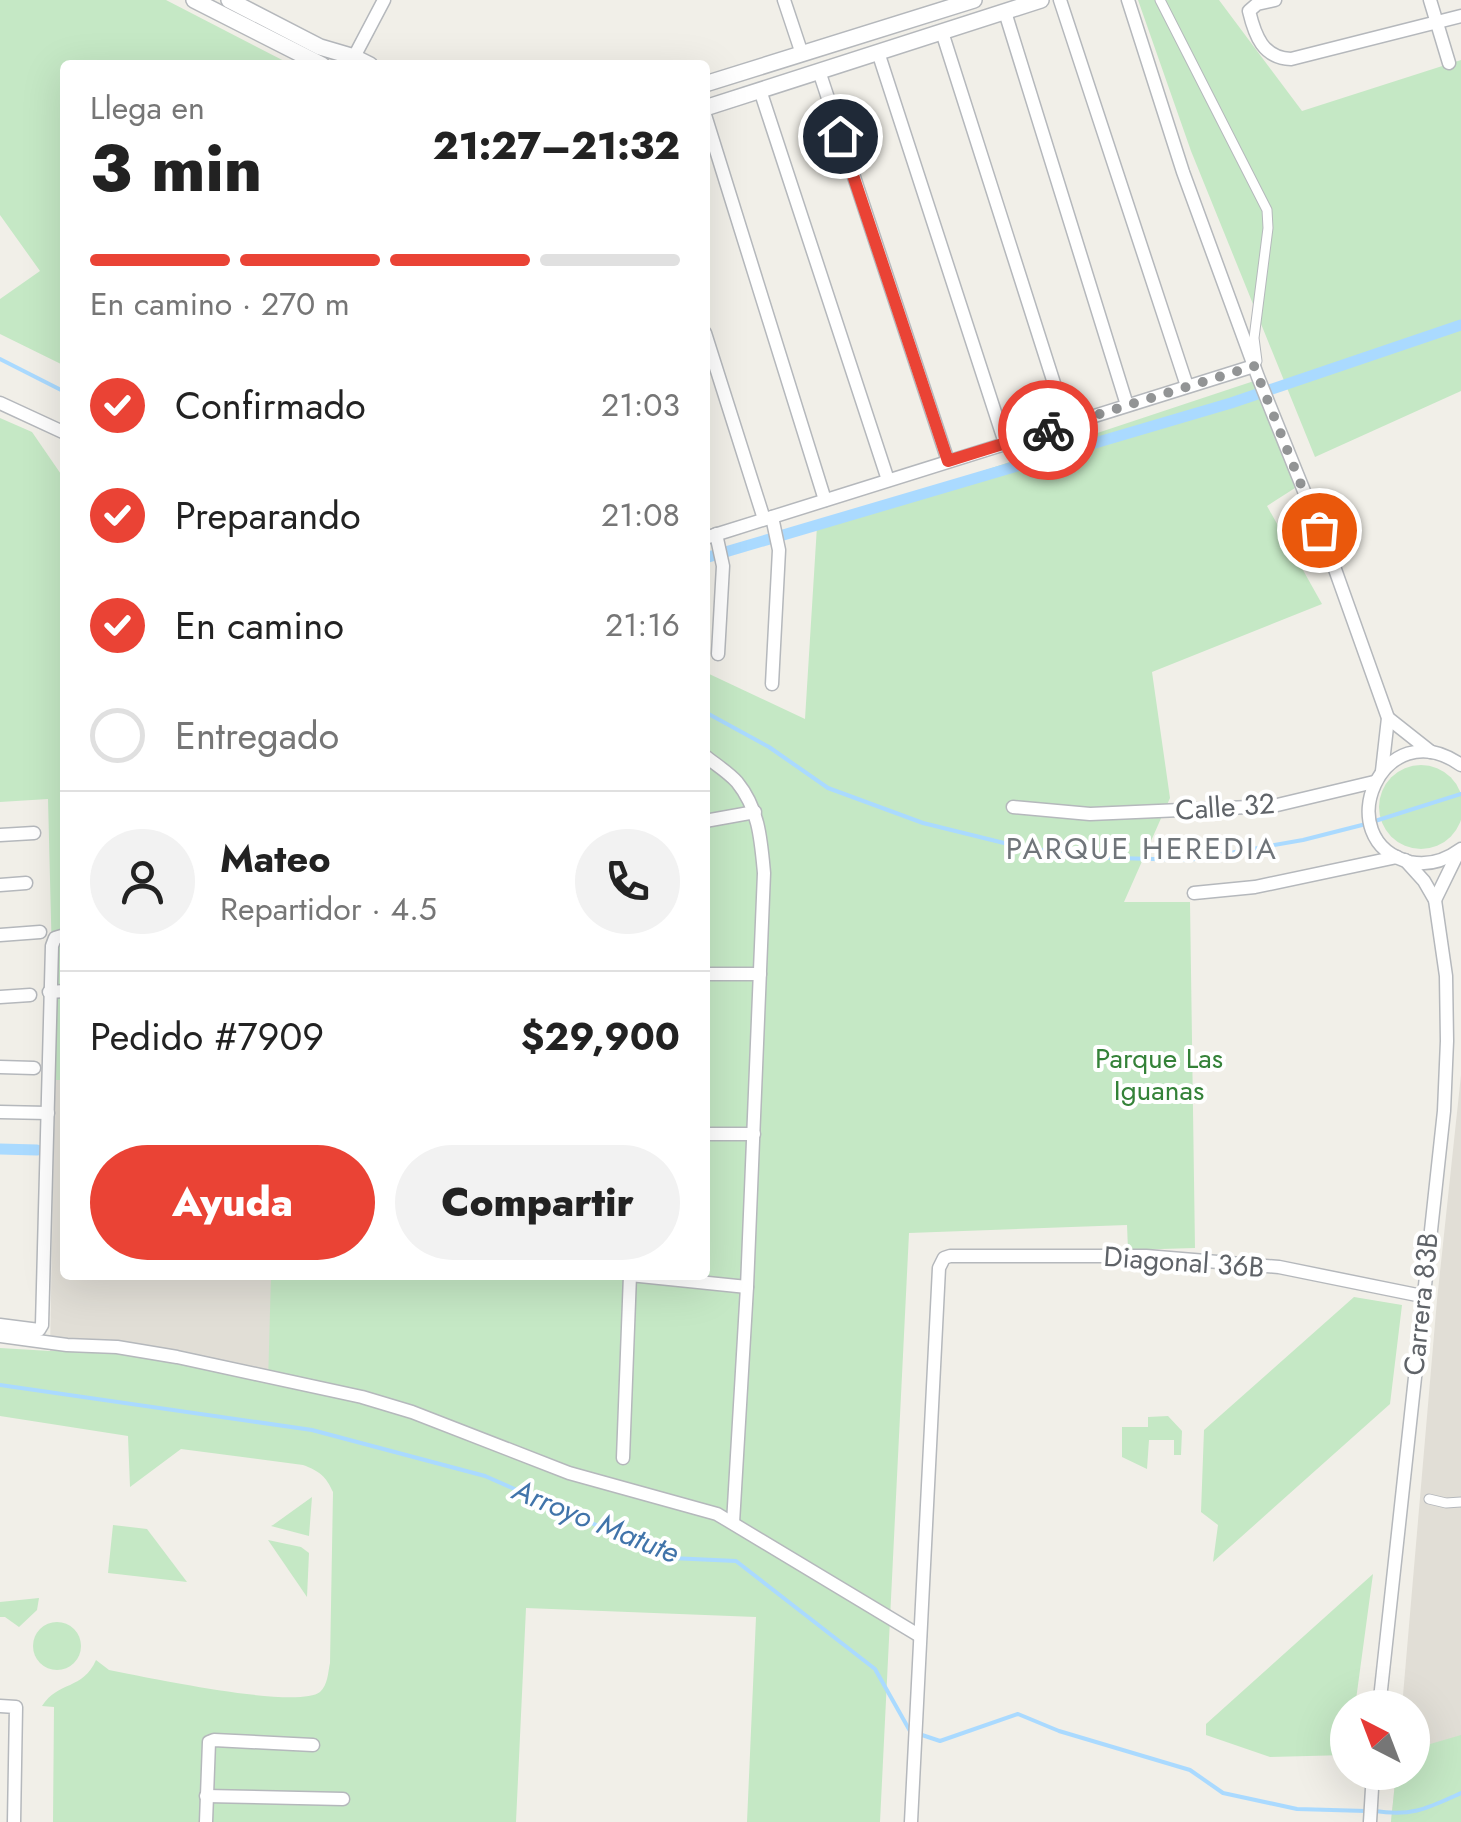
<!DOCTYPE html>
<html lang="es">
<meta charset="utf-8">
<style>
:root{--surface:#fff;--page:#f2f2f2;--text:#222;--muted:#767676;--line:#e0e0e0;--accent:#ea4335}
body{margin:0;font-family:Jost,sans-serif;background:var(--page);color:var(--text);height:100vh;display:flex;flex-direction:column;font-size:38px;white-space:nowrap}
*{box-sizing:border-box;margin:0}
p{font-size:32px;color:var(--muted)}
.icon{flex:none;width:55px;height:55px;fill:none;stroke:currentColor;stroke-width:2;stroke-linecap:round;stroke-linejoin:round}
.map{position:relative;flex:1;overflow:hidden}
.panel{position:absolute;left:60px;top:60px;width:650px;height:1220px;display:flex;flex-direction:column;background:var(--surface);border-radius:10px;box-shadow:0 10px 40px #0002}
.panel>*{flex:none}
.needle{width:65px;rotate:318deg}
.buttons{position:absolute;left:1330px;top:1690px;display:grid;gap:20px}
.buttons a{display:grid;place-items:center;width:100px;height:100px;border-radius:50%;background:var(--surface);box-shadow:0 10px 40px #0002;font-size:50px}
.pin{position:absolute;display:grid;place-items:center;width:85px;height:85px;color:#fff;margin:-42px;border:5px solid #fff;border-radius:50%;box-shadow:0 2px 10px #0007}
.courier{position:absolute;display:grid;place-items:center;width:100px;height:100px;margin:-50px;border:8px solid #ea4335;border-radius:50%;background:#fff;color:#222;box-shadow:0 2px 12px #0007}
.head em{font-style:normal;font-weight:800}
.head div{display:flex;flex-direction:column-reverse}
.head{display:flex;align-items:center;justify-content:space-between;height:170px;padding:0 30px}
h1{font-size:65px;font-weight:800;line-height:75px}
.bar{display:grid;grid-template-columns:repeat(4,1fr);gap:15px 10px;align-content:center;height:120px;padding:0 30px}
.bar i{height:12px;border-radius:8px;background:var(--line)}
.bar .active{background:var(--accent)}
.bar p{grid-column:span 4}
.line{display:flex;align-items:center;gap:25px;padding:0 30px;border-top:2px solid var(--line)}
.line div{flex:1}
.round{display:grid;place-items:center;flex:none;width:105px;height:105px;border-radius:52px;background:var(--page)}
ol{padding:0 30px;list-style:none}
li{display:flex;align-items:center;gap:30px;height:110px}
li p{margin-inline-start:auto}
li .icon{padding:10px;border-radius:50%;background:var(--accent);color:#fff;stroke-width:4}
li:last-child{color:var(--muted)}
li i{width:55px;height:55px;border:5px solid var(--line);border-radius:50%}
.action{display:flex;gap:20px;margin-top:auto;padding:20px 30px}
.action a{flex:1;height:115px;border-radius:60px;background:var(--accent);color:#fff;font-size:40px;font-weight:800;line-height:115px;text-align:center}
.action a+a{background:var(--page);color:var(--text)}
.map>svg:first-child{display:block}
.education{fill:#e1ded6}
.green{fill:#c5e8c5}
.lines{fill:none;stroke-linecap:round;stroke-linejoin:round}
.stream{stroke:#aadaff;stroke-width:4}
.canal{stroke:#aadaff;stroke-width:11}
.pedestrian-casing{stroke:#b5b8bc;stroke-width:11}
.minor-casing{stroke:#b5b8bc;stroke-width:15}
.tertiary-casing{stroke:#b5b8bc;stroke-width:18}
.pedestrian{stroke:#fff;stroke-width:9}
.minor{stroke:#fff;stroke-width:12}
.tertiary{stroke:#fff;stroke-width:15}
.done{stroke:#929495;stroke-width:10;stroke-dasharray:0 18}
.route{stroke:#ea4335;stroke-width:12}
.labels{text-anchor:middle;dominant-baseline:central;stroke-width:8;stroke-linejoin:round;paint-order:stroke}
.street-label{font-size:28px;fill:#5f6368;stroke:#fff}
.park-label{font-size:28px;fill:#348238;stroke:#fff}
.neighbourhood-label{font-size:30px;letter-spacing:2.5px;fill:#70757a;stroke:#fff}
.water-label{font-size:30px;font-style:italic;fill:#4174aa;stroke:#fff}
</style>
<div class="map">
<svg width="1461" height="1822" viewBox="0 0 1461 1822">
<rect width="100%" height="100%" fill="#f1efe8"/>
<g class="education">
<polygon points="1461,1075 1461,1822 1391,1822 1396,1773 1412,1772 1412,1708 1402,1707 1437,1300"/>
<polygon points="55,1080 65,1080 65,1275 272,1275 269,1385 145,1351 50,1351"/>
</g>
<g class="green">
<polygon points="0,0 166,0 292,65 65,65 65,366 0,334 0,299 40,271 0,215"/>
<polygon points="1138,0 1219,0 1302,111 1461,60 1461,391 1315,457 1191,151"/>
<path d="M 1254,381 L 1295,488 L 1267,506 L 1322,604 L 1152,672 L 1170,798 L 1124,902 L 1190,902 L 1195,1248 L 1128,1250 L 1127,1225 L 909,1233 L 880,1822 L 747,1822 L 756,1617 L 526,1608 L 516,1822 L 53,1822 L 54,1707 L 42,1706 C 58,1681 83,1690 96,1660 L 109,1670 L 129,1674 C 161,1680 298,1709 320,1692 C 328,1685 328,1672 330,1663 L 333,1492 C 326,1476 319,1471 303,1465 L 181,1449 L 130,1487 L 128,1436 L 0,1416 L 0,1348 L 50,1351 L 145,1351 L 268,1384 L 271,1275 L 705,1275 L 705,672 L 805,719 L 817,526 Z"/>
<polygon points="0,418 32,432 65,480 65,1080 55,1080 48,799 0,802"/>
<circle cx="1421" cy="807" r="42"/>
<polygon points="1354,1297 1402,1305 1390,1404 1213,1562 1218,1525 1201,1512 1204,1430"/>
<polygon points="1168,1416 1182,1431 1181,1455 1174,1455 1174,1440 1149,1440 1147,1469 1122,1457 1122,1427 1148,1427 1148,1417"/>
<polygon points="312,1497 309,1536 271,1526 273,1525"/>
<polygon points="113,1525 147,1529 187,1582 108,1573"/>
<polygon points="268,1540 301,1547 309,1553 307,1597"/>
<polygon points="1373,1574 1355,1707 1348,1708 1347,1755 1270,1757 1206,1735 1206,1724"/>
<polygon points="39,1598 37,1610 19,1627 5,1617 0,1617 0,1602"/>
<circle cx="57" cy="1646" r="24"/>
<polygon points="1461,1735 1461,1822 1391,1822 1396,1773 1412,1772 1413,1749"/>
</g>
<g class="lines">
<g class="stream">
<polyline points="0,359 65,392"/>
<polyline points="705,712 769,747 828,788 923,823 1004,843 1081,857 1189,860 1303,840 1366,824"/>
<polyline points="1375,821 1461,794"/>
<polyline points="0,1385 312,1430 485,1476 671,1558 736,1561 875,1669 910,1731"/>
<polyline points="919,1734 940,1741 1018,1714 1059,1731 1190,1770 1223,1793 1297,1809 1366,1811"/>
<path d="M 1375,1811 C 1412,1817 1428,1808 1461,1793"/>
</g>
<g class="canal">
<polyline points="705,558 1231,403 1461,325"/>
<polyline points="0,1149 37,1150"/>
</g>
<defs>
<g id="pedestrian">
<polyline points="1160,0 1267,210 1268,228 1254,338 1257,361 1255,364"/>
<polyline points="1429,1499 1446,1503 1461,1502"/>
</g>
<g id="minor">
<polyline points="784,0 802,54"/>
<polyline points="1060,0 1187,386"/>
<polyline points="1128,0 1183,172 1258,377 1331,558 1388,718 1382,771"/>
<path d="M 1275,0 L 1257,4 L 1249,11 C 1255,36 1263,58 1291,59 L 1461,16"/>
<polyline points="1430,0 1449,63"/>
<polyline points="1005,12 1127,405"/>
<polyline points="942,32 1067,424"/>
<polyline points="878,52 1005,443"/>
<polyline points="353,65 354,57 384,0"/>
<polyline points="819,71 948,461"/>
<polyline points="760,90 888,480"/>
<polyline points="705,115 825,500"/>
<polyline points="705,333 764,519"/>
<polyline points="0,403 65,433"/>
<polyline points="716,534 723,566 718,654"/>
<polyline points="705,538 1254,366"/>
<polyline points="772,684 779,550 772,517"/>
<polyline points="1388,718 1431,752"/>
<path d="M 705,756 C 715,764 728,772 737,782 C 759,809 761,840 764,873 L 747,1287 L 733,1523"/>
<path d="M 1461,765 C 1382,709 1327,841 1410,862 C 1429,866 1446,860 1461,849"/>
<polyline points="1013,807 1090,814 1273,806 1374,782"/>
<polyline points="705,821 755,812"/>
<polyline points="0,835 34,833"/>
<polyline points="0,885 26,883"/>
<polyline points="1194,893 1255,887 1397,857"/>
<polyline points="1435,900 1458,853"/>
<polyline points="0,935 40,932"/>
<polyline points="705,974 760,974"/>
<polyline points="49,992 65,991"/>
<polyline points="0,997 30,995"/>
<polyline points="0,1067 34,1068"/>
<polyline points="0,1112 48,1113"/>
<polyline points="705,1134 754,1134"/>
<polyline points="630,1275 747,1287"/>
<polyline points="0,1325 39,1330 42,1325 52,946 55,938 65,935"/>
<polyline points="0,1336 67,1345 117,1347 177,1357 362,1397 412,1412 569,1473 717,1514 920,1636"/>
<polyline points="623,1458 630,1275"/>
<polyline points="0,1706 16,1707 14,1822"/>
<polyline points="1379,1708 1444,1111 1447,1041 1446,976 1435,900 1424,881 1405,860"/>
<polyline points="206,1796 343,1799"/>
<polyline points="206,1822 209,1742 214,1740 313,1745"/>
<polyline points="911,1822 939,1268 944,1258 950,1256 1146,1256 1279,1267 1422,1296"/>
<polyline points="1370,1822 1373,1772"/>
</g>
<g id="tertiary">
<polyline points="194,0 322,65"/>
<polyline points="229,0 320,47 354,57 370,65"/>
<polyline points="705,84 974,0"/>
<polyline points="705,108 1041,0"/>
</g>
</defs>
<use href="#pedestrian" class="pedestrian-casing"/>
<use href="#minor" class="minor-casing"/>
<use href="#tertiary" class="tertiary-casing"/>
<use href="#pedestrian" class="pedestrian"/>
<use href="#minor" class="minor"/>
<use href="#tertiary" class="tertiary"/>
</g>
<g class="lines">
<polyline class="done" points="1048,430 1254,366 1319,530"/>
<polyline class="route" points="840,136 948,461 1048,430"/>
</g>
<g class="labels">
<g class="street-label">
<text transform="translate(1225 807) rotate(-4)">Calle 32</text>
<text transform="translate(1184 1262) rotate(4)">Diagonal 36B</text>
<text transform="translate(1421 1304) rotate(-84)">Carrera 83B</text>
</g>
<g class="park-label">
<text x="1159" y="1058">Parque Las<tspan x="1159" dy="32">Iguanas</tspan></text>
</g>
<g class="neighbourhood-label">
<text x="1142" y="848">PARQUE HEREDIA</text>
</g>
<g class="water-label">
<text transform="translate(596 1521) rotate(22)">Arroyo Matute</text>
</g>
</g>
</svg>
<div class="buttons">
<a><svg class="needle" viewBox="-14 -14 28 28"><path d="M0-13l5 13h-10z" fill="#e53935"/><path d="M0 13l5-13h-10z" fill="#767676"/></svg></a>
</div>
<div class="pin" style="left:1319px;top:530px;background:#ea580c"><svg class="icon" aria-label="bag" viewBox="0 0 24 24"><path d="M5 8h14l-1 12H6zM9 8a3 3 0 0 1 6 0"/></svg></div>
<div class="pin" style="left:840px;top:136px;background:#1f2937"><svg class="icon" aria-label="home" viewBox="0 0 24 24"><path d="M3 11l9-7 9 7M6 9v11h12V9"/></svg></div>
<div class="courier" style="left:1048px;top:430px"><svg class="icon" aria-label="bike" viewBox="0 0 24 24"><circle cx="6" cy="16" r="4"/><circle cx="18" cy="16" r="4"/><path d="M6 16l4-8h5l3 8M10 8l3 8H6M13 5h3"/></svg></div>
<section class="panel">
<div class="head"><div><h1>3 min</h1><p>Llega en</p></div><em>21:27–21:32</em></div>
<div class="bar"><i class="active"></i><i class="active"></i><i class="active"></i><i></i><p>En camino · 270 m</p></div>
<ol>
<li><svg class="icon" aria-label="check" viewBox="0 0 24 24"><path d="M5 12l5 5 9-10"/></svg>Confirmado<p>21:03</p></li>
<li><svg class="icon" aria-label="check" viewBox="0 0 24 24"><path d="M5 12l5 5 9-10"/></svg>Preparando<p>21:08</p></li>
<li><svg class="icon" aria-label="check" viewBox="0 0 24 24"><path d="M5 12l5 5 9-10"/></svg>En camino<p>21:16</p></li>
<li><i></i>Entregado</li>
</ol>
<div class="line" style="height:180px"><a class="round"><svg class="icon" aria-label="person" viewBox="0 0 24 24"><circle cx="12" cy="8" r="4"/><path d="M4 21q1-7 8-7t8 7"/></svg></a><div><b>Mateo</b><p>Repartidor · 4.5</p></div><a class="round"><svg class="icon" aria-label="phone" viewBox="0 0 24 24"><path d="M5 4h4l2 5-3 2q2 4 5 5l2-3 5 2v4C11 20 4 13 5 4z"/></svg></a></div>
<div class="line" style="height:130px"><div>Pedido #7909</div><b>$29,900</b></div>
<div class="action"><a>Ayuda</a><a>Compartir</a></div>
</section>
</div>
